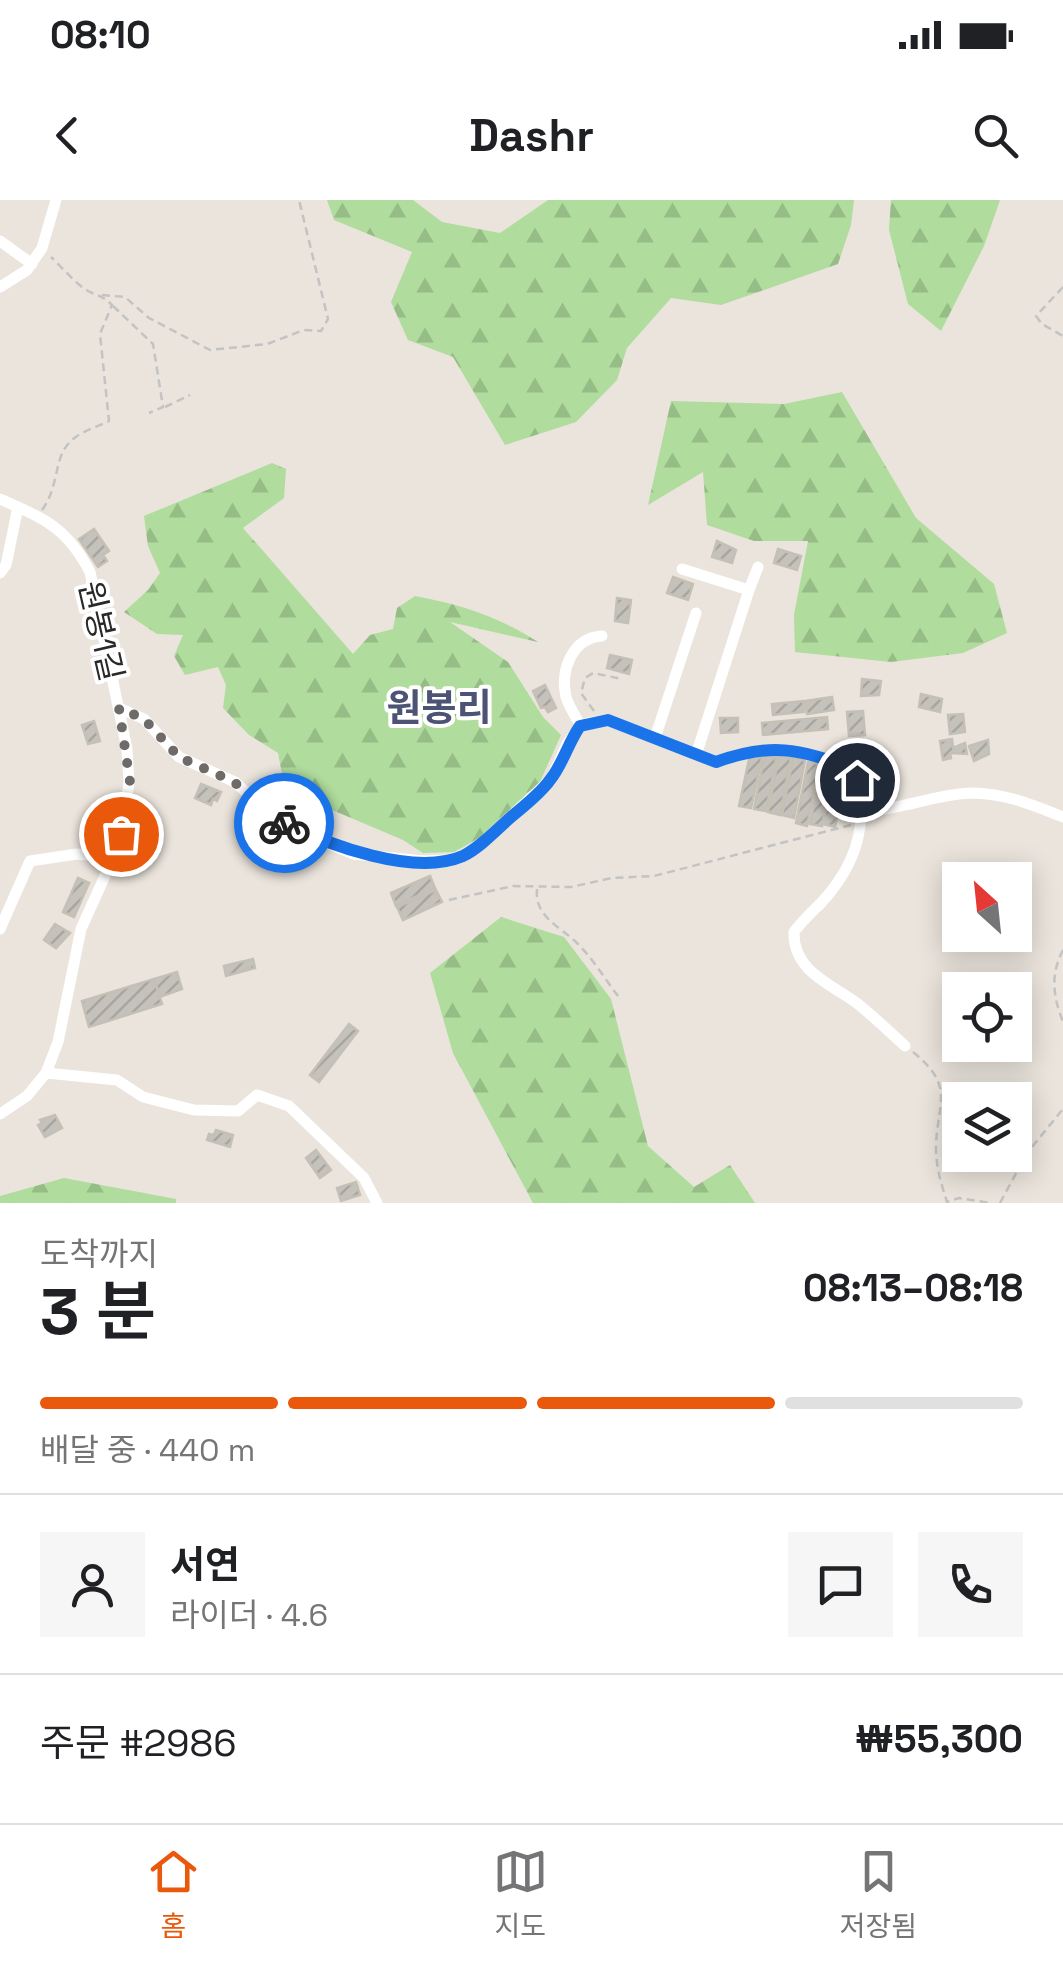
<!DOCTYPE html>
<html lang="ko">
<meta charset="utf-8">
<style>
:root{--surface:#fff;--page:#f6f6f6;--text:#202124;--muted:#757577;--line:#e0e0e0;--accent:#ea580c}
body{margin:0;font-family:"Space Grotesk","Noto Sans KR",sans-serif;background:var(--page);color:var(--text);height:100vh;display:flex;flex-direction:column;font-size:38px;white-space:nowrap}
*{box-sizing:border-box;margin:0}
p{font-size:32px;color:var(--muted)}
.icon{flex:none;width:55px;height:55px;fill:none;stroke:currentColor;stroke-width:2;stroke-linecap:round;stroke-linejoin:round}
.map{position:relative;height:1003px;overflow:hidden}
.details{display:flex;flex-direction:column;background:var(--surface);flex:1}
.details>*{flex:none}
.needle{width:65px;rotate:333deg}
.tools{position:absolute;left:942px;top:662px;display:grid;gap:20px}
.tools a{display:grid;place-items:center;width:90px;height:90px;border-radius:0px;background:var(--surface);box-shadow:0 5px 25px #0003;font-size:50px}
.pin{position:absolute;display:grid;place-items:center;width:85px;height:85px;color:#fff;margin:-42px;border:5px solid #fff;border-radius:50%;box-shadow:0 2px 10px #0007}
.courier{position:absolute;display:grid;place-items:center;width:100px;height:100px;margin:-50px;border:8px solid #1a73e8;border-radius:50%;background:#fff;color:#222;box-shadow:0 2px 12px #0007}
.overview em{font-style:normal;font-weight:600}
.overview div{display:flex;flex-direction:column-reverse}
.overview{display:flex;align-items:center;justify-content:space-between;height:170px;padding:0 40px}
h1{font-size:65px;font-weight:600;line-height:75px}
.bar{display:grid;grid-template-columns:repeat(4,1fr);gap:15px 10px;align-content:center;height:120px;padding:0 40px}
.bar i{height:12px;border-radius:8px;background:var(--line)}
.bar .on{background:var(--accent)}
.bar p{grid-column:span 4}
.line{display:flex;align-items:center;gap:25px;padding:0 40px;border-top:2px solid var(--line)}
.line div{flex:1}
.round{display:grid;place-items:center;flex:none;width:105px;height:105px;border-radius:0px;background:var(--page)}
.status{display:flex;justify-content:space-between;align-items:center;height:70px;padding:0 50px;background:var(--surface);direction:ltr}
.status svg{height:28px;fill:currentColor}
header{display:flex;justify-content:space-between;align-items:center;height:130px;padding:0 40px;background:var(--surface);font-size:45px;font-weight:600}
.tab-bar{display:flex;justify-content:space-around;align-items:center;height:140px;border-top:2px solid var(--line);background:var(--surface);font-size:28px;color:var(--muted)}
.tab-bar a{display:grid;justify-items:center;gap:5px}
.tab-bar .on{color:var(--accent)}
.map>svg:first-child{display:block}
.forest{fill:url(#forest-firs)}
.building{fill:url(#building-hatch);stroke:#c5c0b6;stroke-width:2.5}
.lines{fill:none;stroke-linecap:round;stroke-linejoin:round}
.path{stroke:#c3c3c3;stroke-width:2.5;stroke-dasharray:8 5;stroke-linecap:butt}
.minor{stroke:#fff;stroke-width:11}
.done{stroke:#6d6a68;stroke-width:10;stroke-dasharray:0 18}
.route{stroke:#1a73e8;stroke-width:12}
.labels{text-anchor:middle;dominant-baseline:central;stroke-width:8;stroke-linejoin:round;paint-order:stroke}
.street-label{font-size:32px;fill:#292929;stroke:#fff}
.quarter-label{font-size:38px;font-weight:bold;fill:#4d5375;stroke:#fff}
</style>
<div class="status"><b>08:10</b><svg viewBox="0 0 49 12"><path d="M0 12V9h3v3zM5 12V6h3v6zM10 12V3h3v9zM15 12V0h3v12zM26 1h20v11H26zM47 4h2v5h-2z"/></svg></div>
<header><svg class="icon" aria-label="back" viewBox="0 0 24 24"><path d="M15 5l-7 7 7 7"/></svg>Dashr<svg class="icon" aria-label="search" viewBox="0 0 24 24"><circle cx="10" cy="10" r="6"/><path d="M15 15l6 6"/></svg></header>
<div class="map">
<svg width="1063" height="1003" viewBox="0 0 1063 1003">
<defs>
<pattern id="forest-firs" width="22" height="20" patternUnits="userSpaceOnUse" patternTransform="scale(2.5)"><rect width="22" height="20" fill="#b0dc9d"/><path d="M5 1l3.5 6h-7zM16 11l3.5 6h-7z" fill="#97bd87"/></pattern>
<pattern id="building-hatch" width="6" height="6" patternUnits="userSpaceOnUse" patternTransform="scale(2.5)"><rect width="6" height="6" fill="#c5c1bb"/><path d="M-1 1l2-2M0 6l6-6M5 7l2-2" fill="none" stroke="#a9a6a1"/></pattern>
</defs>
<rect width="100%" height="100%" fill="#eae4dc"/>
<g class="forest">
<polygon points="327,0 413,0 442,22 500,33 548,0 854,0 851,25 838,64 721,105 671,98 627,148 617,180 576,222 505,245 453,157 408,140 391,102 412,52 334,20"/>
<polygon points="891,0 1000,0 984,46 941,131 908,104 889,30"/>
<polygon points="842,192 916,318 994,384 1007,433 963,453 891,462 795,452 794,415 808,341 754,341 707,325 703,272 648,305 671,201 784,204"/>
<path d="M 272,263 L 286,269 L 284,298 L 243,328 L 353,454 L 370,435 L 393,429 L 397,408 L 415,396 C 463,405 497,416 538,442 L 450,422 L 508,462 L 543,517 L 561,535 L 539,584 L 479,638 L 454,652 L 423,653 L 403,640 L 285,590 L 278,553 L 249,535 L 223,508 L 226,485 L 218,467 L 185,475 L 174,456 L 183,435 L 157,434 L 124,412 L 148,390 L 160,373 L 148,346 L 144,316 Z"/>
<polygon points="501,717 564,737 611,799 648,946 694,987 730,965 755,1003 533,1003 453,853 430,773"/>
<polygon points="64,978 176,999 176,1003 0,1003 0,996"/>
</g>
<g class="building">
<polygon points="94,329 109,351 103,355 107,361 98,367 79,339"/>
<polygon points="717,341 736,350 732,363 712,357"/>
<polygon points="778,349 801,356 797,370 774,363"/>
<polygon points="673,377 693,384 688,400 667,393"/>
<polygon points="617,398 631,400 628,423 615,421"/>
<polygon points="610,455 632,460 629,474 607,468"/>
<polygon points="862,479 881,481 879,495 861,496"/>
<polygon points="545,485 556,508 548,512 545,507 541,508 533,491"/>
<polygon points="921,494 942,499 940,512 919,507"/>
<polygon points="832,497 834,510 807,514 805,501"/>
<polygon points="803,501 804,512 773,515 772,504"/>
<polygon points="863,511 865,535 849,536 847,512"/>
<polygon points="963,514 965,532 950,534 948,515"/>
<polygon points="827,517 828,529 763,535 762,523"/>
<polygon points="720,518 738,518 738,532 721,533"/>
<polygon points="94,521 100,541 88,544 82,525"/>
<polygon points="952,539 953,548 965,543 967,554 950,553 951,558 943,560 940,541"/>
<polygon points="988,540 989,554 974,561 969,546"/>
<polygon points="765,552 777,554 766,611 754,609"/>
<polygon points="750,555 762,557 751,608 739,606"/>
<polygon points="779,555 791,557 780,615 768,612"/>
<polygon points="793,558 805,560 794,618 782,615"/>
<polygon points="808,562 820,564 807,626 796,623"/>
<polygon points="822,566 834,568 822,626 810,624"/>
<polygon points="835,571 846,573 835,627 823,624"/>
<polygon points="201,584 221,592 217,601 213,599 211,605 195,598"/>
<polygon points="285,639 316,644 315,653 283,649"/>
<polygon points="430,676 435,688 396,706 391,693"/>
<polygon points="78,678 89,683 74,717 63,712"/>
<polygon points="436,690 442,702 403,720 397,707"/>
<polygon points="55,724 70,733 56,748 44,740"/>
<polygon points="253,759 255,768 226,776 224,766"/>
<polygon points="177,772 182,789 160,797 154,779"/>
<polygon points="154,779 162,804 89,827 82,801"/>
<polygon points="349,824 358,831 319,882 310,875"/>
<polygon points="55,915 62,928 45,937 38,925 42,923 40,920"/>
<polygon points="216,930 233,935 230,947 207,940 209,934 214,935"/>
<polygon points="316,950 331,970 320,978 306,958"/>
<polygon points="356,982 360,995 341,1001 337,988"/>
</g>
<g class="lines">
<g class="path">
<polyline points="1063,87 1036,116 1042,124 1063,136"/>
<polyline points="102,95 125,97 149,118 210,150 267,144 304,130 321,131 328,119 299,0"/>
<polyline points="113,106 153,144 163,207 149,213"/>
<polyline points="165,207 190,195"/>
<path d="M 42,310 C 60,286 53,257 71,241 C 81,231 97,227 109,221 L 100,134 L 112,105 C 104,97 99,96 90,92 C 75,84 63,68 51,57"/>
<polyline points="594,511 581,493 585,478 593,473 622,479"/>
<path d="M 537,689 C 534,717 561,727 578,744 C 593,759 605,779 618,796"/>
<polyline points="449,700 513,686 571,687 612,678 654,676 851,625"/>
<path d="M 1063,750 C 1050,775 1053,796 1063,822"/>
<path d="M 913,852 C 956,887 937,902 936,947 C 936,967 941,983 947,1002 L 959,998 L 991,1003"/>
<polyline points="1000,1003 1027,953 1063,909"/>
</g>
<g class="minor">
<polyline points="0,41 32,64"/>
<polyline points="0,87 27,70 42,48 56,0"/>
<path d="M 0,299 C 44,319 66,326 90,372 L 127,549 L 129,582 L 126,607 L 113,658 L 81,729 L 58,842 L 46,873 L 27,896 L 0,914"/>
<polyline points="682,369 749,390 697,552"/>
<polyline points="0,373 6,365 18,307"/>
<polyline points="749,390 758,367"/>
<path d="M 119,508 L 144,519 L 179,557 L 235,582 L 264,609 L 308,635 L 353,654 L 424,661 L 447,660 L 465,655 L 484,641 L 551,579 L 567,544 L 581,526 L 588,523 L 608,520 L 717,562 C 768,542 800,549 852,568 C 872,618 857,664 821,703 C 811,713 802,721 794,732 C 793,772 832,784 858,804 C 874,817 889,831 905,846"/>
<path d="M 581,526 C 576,517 569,507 566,497 C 560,470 572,438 602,436"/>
<polyline points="655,538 696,413"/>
<path d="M 859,599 L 877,610 C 908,607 939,594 971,593 C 1005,593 1033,605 1063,617"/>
<polyline points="0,729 30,661 77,654 113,658"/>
<polyline points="46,873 117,880 143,897 194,910 238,911 257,895 289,906 364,978 377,1003"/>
</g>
</g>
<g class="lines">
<polyline class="done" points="121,634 130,582 119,508 144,519 179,557 234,582 284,623"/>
<path class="route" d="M 284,623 C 329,645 414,677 463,656 C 481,647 496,630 511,617 C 524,606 540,594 550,580 C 563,564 568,543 580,526 L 608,520 L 716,562 C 771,542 798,549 852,568 L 857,580"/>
</g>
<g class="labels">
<g class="street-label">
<text transform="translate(101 431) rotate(77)">원봉1길</text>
</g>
<g class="quarter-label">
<text x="439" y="508">원봉리</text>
</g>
</g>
</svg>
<div class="tools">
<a><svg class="needle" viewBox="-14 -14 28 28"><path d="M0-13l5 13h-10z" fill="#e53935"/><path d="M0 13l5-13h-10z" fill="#757577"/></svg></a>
<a><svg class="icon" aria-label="locate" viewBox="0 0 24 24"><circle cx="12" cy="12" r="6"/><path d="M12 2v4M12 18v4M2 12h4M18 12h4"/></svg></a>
<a><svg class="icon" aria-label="layers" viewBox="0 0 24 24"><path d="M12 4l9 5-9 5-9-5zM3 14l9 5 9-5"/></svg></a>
</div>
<div class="pin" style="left:121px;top:634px;background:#ea580c"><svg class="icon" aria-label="bag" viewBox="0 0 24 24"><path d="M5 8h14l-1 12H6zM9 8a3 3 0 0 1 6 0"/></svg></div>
<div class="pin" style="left:857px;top:580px;background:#1f2937"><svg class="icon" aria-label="home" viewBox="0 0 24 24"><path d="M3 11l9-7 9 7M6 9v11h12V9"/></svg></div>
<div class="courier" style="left:284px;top:623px"><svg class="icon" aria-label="bike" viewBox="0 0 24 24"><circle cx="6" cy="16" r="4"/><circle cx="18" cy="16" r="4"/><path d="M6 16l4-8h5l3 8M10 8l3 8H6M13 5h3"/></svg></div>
</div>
<section class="details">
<div class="overview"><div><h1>3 분</h1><p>도착까지</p></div><em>08:13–08:18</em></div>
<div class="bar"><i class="on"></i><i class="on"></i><i class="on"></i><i></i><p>배달 중 · 440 m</p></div>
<div class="line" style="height:180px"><a class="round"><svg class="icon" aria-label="person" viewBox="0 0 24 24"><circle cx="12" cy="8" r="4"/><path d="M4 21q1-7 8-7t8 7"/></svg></a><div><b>서연</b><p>라이더 · 4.6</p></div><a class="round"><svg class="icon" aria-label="chat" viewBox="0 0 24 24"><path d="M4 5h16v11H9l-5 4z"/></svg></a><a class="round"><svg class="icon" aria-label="phone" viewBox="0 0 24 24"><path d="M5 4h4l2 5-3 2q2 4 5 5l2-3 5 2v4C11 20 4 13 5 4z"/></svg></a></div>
<div class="line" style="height:130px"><div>주문 #2986</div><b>₩55,300</b></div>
</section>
<nav class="tab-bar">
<a class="on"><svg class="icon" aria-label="home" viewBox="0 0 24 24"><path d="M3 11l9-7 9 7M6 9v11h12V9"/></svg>홈</a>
<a><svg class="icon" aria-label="map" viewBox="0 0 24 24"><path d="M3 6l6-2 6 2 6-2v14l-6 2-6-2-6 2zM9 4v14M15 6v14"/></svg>지도</a>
<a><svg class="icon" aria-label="saved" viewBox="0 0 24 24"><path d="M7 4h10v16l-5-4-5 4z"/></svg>저장됨</a>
</nav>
